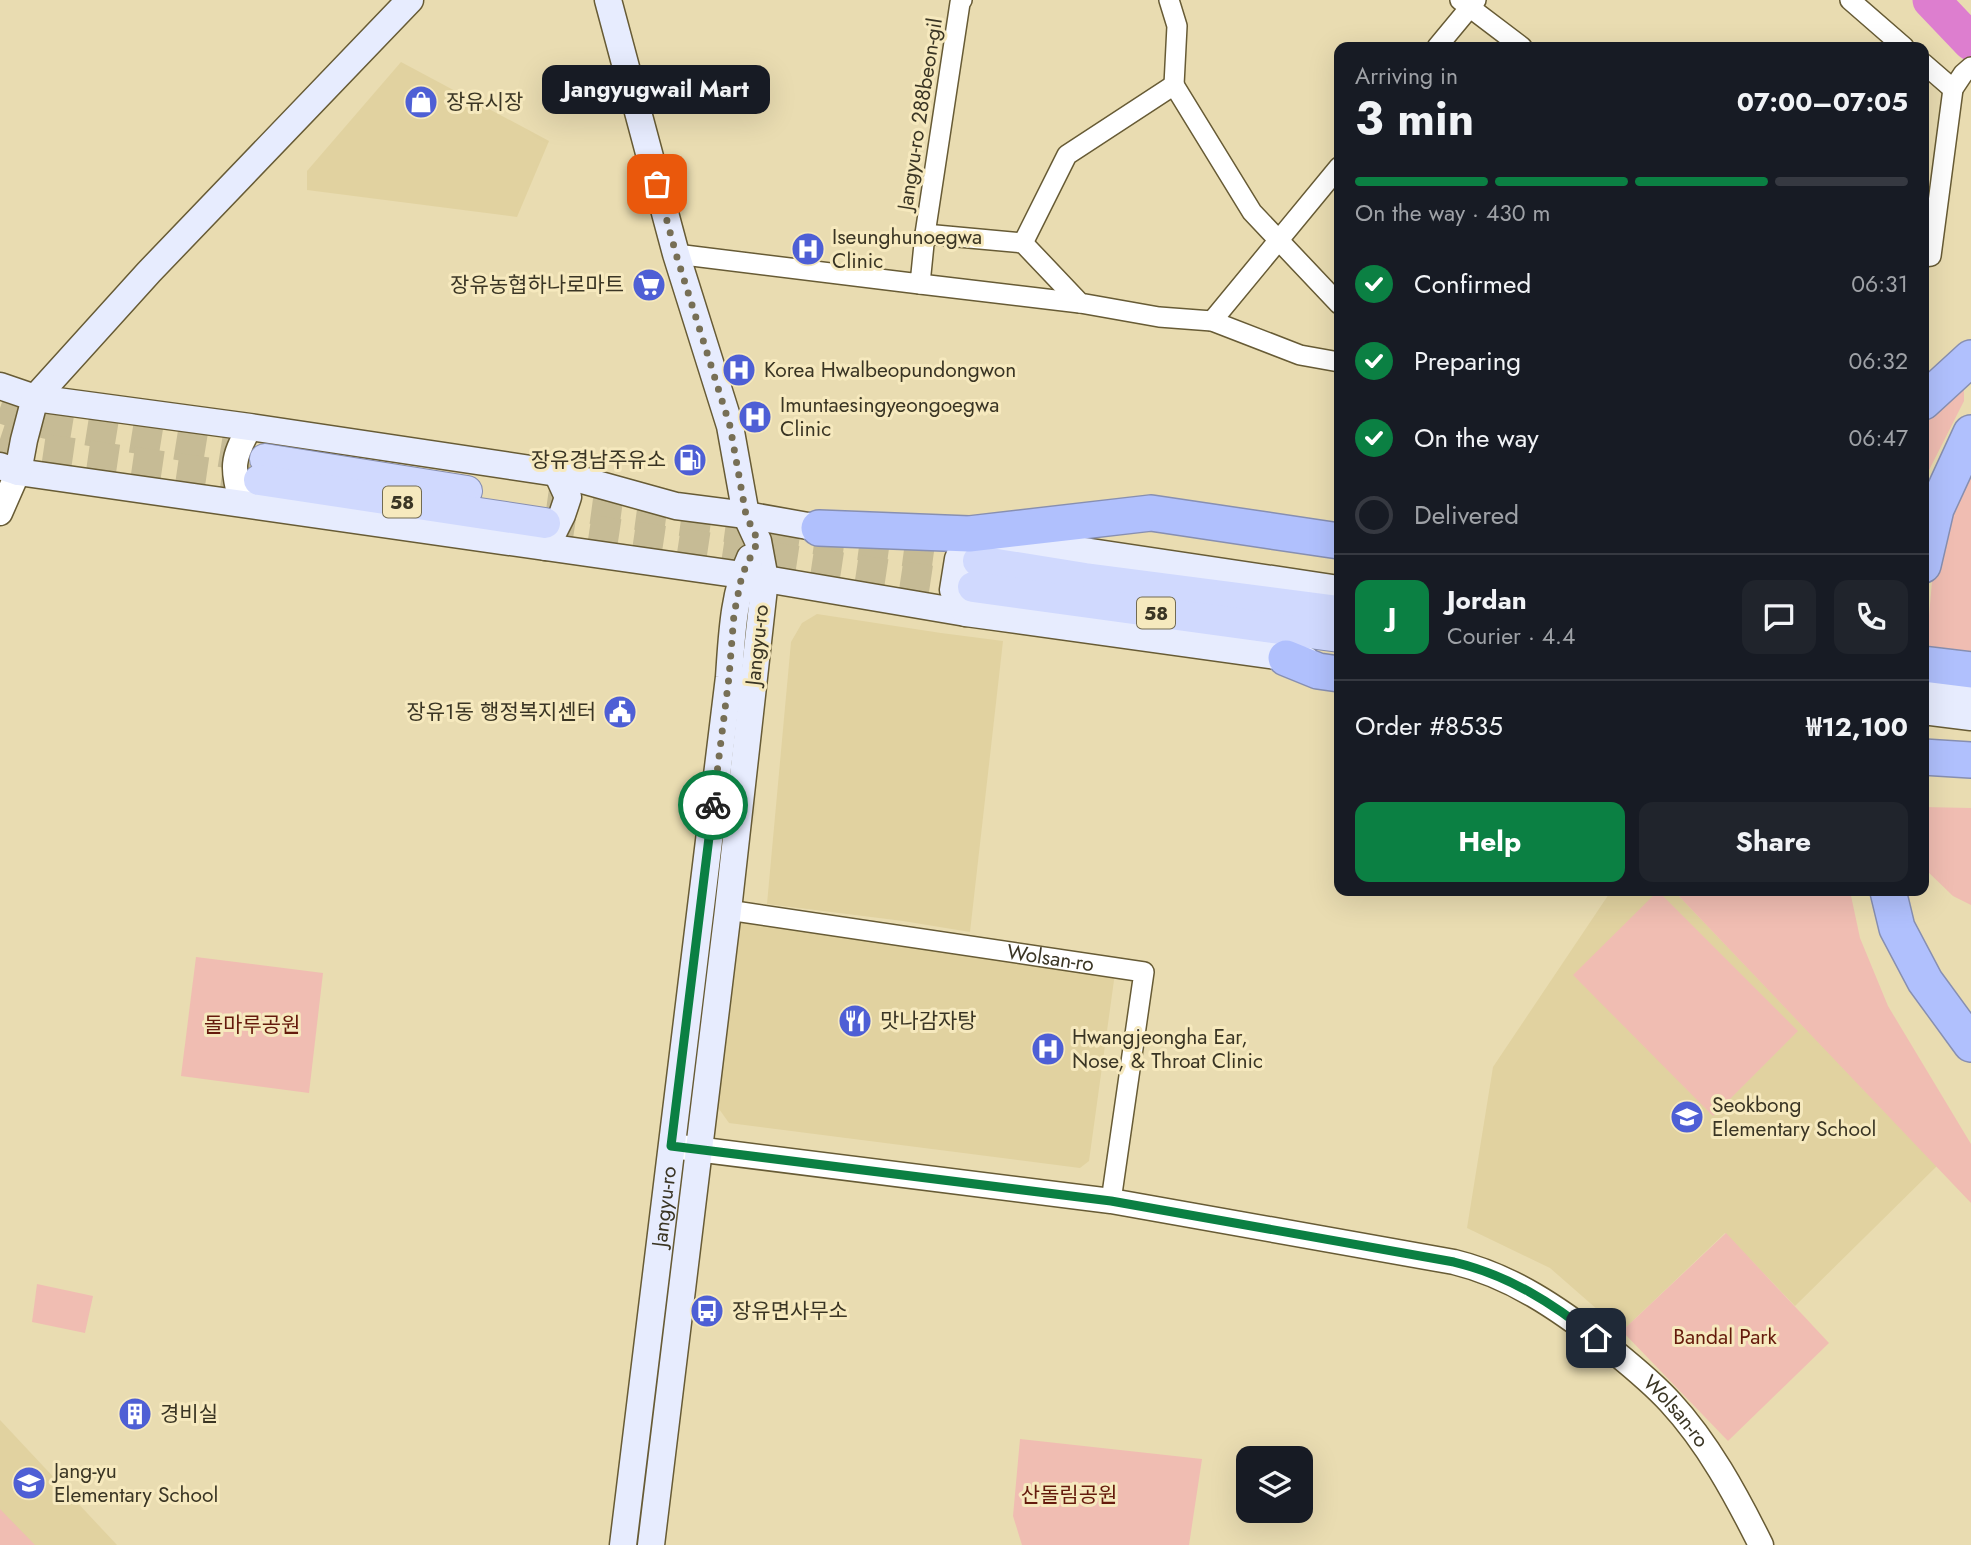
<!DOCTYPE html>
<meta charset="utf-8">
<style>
:root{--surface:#171b24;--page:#20242c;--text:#f1f3f6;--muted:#9ea1a6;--line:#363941;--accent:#0b8043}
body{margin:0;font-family:Jost,"Noto Sans KR",sans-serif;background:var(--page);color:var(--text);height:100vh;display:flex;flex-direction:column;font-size:26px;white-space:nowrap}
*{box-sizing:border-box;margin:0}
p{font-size:23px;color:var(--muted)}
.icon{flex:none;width:38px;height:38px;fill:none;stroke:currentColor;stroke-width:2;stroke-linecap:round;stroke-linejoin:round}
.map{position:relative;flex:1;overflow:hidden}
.drawer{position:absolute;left:1334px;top:42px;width:595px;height:854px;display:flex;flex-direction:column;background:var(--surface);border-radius:14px;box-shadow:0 7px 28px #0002}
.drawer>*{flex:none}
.controls{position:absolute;left:1236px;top:1446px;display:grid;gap:14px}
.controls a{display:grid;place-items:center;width:77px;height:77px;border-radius:14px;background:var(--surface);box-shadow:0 7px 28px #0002;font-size:35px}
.pin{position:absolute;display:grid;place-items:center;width:60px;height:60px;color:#fff;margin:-30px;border-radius:14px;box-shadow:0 4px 10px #0006}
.courier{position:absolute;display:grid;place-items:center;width:70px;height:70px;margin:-35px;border:5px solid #0b8043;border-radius:50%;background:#fff;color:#222;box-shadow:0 2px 9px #0007}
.bubble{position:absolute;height:49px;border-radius:14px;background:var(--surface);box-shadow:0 7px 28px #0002;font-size:23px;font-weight:700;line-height:49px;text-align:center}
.head em{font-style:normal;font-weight:700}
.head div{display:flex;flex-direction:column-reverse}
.head{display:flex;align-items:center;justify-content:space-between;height:119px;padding:0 21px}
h1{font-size:46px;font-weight:700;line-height:52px}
.bar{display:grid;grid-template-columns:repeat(4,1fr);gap:10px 7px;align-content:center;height:84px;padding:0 21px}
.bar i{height:9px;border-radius:5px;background:var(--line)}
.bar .on{background:var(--accent)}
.bar p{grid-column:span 4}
.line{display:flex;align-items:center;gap:18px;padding:0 21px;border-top:2px solid var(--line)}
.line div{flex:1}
.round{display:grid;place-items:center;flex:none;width:74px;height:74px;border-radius:14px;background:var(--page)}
ol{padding:0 21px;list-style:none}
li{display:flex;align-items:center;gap:21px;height:77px}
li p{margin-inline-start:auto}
li .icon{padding:7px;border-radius:50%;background:var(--accent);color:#fff;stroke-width:4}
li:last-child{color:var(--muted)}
li i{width:38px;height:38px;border:4px solid var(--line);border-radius:50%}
.primary-button{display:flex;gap:14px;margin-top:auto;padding:14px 21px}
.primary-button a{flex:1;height:80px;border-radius:14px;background:var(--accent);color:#fff;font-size:28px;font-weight:700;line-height:80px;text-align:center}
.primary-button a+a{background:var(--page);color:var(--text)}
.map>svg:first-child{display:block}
.built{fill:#e1d2a0}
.green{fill:#f0bdb2}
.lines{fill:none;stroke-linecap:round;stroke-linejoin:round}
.river{stroke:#dd7ecf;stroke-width:37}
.primary-tunnel{stroke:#c6bb95;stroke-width:30;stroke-dasharray:30 15;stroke-linecap:butt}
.minor-casing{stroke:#675b35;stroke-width:22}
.tertiary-casing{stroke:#675b35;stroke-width:27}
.secondary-casing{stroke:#675b35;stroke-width:29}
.primary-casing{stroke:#878fb1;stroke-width:32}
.motorway-casing{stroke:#878fb1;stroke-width:38}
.minor{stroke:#fff;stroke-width:19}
.tertiary{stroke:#fff;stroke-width:24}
.secondary{stroke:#e7ecfe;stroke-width:26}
.primary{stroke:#d0d9fe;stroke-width:30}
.motorway{stroke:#b0c0fd;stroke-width:35}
.done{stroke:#776f55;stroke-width:7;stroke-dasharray:0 12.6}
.route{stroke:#0b8043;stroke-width:9}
.labels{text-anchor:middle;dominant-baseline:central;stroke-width:6;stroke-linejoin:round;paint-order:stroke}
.shield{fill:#f6e9be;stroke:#726b52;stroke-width:2}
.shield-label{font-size:19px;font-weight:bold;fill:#3a3524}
.poi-label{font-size:21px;fill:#3a3524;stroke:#f6e9be;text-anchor:start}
.street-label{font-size:21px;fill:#3a3524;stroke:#f6e9be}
.park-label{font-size:21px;fill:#651a0c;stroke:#f6e9be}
</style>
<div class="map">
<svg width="1971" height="1545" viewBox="0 0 1971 1545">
<rect width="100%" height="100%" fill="#e9dcb1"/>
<g class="built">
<polygon points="401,62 549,141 517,217 307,190 307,171"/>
<polygon points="817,614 941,633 1003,641 970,932 903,921 767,904 791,642 802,623"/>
<polygon points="1611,891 1674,891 1937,1166 1795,1306 1725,1233 1622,1331 1550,1268 1467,1228 1493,1067"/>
<polygon points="738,919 1115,973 1089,1161 1080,1168 729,1123 712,1099"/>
<polygon points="0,1420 117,1545 0,1545"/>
</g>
<g class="green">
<polygon points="1964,386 1964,401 1923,482 1923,420 1946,404"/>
<polygon points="1971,457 1971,654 1931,649 1927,639 1933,570"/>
<polygon points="1923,807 1971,808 1971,905 1953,896 1923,867"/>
<polygon points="1658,891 1798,1031 1713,1116 1573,975"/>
<polygon points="1674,891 1850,891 1860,938 1888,1006 1971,1144 1971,1203"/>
<polygon points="196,957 323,973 309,1093 181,1076"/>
<polygon points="1726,1233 1829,1343 1728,1441 1622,1331"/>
<polygon points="37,1284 93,1296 85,1333 32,1322"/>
<polygon points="1020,1439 1202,1459 1189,1545 1022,1545 1013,1516"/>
<polygon points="0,1509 35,1545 0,1545"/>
</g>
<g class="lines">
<polyline class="river" points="1931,0 1971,42"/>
<g class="primary-tunnel">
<polyline points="0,408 47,424 264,459"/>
<polyline points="0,439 18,445 259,480"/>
<polyline points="547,503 978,561"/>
<polyline points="545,523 973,587"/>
</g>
<defs>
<g id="minor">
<polyline points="1169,0 1177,26 1174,85"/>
<polyline points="1460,0 1522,47"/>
<polyline points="1850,0 1904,47"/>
<polyline points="1437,47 1476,0"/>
<polyline points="1923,63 1953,89"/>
<polyline points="925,234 1023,243 1080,303 1159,317 1212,321 1300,355 1339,362"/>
<polyline points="1023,243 1067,155 1174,85 1252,212 1339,304"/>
<polyline points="676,254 920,284 925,234 960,3 962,0"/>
<polyline points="1923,257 1931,256 1953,89 1963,74 1971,67"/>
<polyline points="920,284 1080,303"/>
<polyline points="1212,321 1339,167"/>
<path id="s1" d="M 728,910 L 1144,972 L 1111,1201"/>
</g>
<g id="tertiary">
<path d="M 242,504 C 232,467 231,460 250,427"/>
<polyline points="0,513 18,472"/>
<path id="s2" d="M 680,1147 L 1111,1201 L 1454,1262 C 1512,1276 1559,1309 1606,1345 C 1628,1363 1651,1381 1670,1402 C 1708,1443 1736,1495 1761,1545"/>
</g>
<g id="secondary">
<polyline points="608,0 676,254 730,426 746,515 758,541 765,579 728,910 651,1545"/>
<polyline points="0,386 35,398 250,427 557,473 676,506 746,515 819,528"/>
<polyline points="0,466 18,472 742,575 966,613 1306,660"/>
<polyline points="18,472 24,440 35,398 149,272 410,0"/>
<polyline points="546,547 562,515 568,497 557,473"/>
<polyline points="966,613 953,590 958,559 969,534 1339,589"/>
<polyline points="1923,687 1971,693"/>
<polyline points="1923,711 1971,717"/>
<path id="s3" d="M 623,1545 L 729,677 C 732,636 733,595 750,558"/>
</g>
<g id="primary">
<polyline points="265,459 467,491"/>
<polyline points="259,480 545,523"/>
<polyline points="978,561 1085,578 1339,611"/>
<polyline points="973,587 1339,637"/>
</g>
<g id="motorway">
<polyline points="1923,402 1971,358"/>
<polyline points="819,528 969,534 1151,513 1339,541"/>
<polyline points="1923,565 1936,509 1971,433"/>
<polyline points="1286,658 1318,671 1339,674"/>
<polyline points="1923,664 1971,670"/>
<polyline points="1923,757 1971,760"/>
<polyline points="1888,891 1897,928 1925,981 1971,1044"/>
</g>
</defs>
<use href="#minor" class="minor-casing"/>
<use href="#tertiary" class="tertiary-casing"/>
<use href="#secondary" class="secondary-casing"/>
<use href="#primary" class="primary-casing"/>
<use href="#motorway" class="motorway-casing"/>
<use href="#minor" class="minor"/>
<use href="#tertiary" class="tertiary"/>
<use href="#secondary" class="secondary"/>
<use href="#primary" class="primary"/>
<use href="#motorway" class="motorway"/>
</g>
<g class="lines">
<polyline class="done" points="657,184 676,254 730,426 746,515 758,541 742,575 734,614 729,677 713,805"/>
<path class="route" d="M 713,805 L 671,1146 L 1111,1201 L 1454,1262 C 1508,1275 1553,1303 1596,1338"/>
</g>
<defs>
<symbol id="shop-disc" viewBox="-11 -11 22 22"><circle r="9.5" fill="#4e5fd5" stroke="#f6e9be"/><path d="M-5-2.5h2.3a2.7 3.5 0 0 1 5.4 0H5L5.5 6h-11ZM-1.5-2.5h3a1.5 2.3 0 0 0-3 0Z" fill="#fff"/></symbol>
<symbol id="hospital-disc" viewBox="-11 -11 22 22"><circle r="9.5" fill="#4e5fd5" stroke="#f6e9be"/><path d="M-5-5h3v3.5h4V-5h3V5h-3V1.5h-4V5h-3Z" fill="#fff"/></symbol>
<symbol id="supermarket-disc" viewBox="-11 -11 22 22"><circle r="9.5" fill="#4e5fd5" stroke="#f6e9be"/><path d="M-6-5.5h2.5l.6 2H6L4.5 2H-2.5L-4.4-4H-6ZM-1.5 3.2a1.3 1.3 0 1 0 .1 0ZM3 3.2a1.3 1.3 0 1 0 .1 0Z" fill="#fff"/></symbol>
<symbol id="fuel-disc" viewBox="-11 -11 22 22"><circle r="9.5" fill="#4e5fd5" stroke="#f6e9be"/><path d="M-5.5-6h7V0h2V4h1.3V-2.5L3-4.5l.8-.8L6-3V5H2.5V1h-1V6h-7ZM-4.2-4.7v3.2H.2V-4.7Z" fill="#fff"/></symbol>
<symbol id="civic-disc" viewBox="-11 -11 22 22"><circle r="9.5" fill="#4e5fd5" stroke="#f6e9be"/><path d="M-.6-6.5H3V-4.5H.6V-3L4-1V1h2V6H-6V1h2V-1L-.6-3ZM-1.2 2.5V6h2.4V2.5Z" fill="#fff"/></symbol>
<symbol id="restaurant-disc" viewBox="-11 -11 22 22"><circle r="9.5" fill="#4e5fd5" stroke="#f6e9be"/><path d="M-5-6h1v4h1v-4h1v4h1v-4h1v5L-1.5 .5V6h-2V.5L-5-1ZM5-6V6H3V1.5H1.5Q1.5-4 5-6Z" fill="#fff"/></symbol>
<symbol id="school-disc" viewBox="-11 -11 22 22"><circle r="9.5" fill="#4e5fd5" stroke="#f6e9be"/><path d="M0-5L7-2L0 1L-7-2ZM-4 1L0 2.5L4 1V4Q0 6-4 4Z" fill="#fff"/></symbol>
<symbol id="bus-disc" viewBox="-11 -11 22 22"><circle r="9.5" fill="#4e5fd5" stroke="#f6e9be"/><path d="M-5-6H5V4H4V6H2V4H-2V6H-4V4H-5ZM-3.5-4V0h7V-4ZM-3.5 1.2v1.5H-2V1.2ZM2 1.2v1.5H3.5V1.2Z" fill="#fff"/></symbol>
<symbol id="building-disc" viewBox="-11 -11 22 22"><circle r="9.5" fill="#4e5fd5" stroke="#f6e9be"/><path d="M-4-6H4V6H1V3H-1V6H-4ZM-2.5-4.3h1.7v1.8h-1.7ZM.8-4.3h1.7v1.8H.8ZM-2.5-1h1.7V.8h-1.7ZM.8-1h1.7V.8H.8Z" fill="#fff"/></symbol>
</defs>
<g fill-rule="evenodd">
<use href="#shop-disc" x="402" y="83" width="38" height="38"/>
<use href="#hospital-disc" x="789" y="230" width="38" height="38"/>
<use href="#supermarket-disc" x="630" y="266" width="38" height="38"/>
<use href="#hospital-disc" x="720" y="351" width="38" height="38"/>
<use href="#hospital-disc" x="736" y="398" width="38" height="38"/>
<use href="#fuel-disc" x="671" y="441" width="38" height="38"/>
<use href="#civic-disc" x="601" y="693" width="38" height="38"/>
<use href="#restaurant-disc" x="836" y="1002" width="38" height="38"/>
<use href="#hospital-disc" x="1029" y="1030" width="38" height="38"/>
<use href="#school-disc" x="1668" y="1098" width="38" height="38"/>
<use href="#bus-disc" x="688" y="1292" width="38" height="38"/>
<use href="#building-disc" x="116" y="1395" width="38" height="38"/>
<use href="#school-disc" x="10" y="1464" width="38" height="38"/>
</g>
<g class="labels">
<g class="shield">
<rect x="383" y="486.5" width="38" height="31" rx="5"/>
<rect x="1137" y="597.5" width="38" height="31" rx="5"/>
</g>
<g class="shield-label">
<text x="402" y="502">58</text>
<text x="1156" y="613">58</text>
</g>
<g class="poi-label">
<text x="446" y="102">장유시장</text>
<text x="832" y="237">Iseunghunoegwa<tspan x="832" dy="24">Clinic</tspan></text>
<text x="624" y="285" text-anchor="end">장유농협하나로마트</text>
<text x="764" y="370">Korea Hwalbeopundongwon</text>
<text x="780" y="405">Imuntaesingyeongoegwa<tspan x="780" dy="24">Clinic</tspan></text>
<text x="666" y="460" text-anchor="end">장유경남주유소</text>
<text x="596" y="712" text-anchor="end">장유1동 행정복지센터</text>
<text x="880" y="1021">맛나감자탕</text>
<text x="1072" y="1037">Hwangjeongha Ear,<tspan x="1072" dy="24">Nose, &amp; Throat Clinic</tspan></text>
<text x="1712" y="1105">Seokbong<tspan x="1712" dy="24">Elementary School</tspan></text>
<text x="732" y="1311">장유면사무소</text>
<text x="160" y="1414">경비실</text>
<text x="54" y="1471">Jang-yu<tspan x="54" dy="24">Elementary School</tspan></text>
</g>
<g class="street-label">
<text transform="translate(920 114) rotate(-81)">Jangyu-ro 288beon-gil</text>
<text transform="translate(757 645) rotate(-84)">Jangyu-ro</text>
<text stroke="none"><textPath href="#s1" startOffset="326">Wolsan-ro</textPath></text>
<text stroke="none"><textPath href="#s3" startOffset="341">Jangyu-ro</textPath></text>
<text stroke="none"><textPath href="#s2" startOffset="1054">Wolsan-ro</textPath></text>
</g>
<g class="park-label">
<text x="252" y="1025">돌마루공원</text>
<text x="1725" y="1337">Bandal Park</text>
<text x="1069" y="1495">산돌림공원</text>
</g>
</g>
</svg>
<div class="controls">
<a><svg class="icon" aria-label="layers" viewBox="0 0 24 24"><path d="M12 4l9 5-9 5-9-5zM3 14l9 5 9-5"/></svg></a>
</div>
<div class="pin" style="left:657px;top:184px;background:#ea580c"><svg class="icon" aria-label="bag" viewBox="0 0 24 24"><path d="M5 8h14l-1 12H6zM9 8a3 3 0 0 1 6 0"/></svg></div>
<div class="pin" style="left:1596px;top:1338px;background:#1f2937"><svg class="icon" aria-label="home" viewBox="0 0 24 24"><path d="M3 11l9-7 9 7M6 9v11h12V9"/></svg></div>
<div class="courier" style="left:713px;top:805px"><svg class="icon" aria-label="bike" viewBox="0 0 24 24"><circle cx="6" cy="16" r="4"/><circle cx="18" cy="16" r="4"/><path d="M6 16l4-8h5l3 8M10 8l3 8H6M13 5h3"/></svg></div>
<div class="bubble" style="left:542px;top:65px;width:228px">Jangyugwail Mart</div>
<section class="drawer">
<div class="head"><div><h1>3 min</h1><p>Arriving in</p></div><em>07:00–07:05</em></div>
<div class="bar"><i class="on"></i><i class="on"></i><i class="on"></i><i></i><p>On the way · 430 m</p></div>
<ol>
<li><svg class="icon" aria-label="check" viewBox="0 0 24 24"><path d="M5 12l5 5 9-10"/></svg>Confirmed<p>06:31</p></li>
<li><svg class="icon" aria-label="check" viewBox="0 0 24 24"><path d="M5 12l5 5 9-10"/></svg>Preparing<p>06:32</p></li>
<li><svg class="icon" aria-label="check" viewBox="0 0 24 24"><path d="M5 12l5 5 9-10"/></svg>On the way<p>06:47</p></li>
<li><i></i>Delivered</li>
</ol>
<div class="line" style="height:126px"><b class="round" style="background:var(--accent);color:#fff">J</b><div><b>Jordan</b><p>Courier · 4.4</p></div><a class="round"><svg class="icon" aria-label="chat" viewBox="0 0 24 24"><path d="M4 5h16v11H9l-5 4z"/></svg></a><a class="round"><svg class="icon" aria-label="phone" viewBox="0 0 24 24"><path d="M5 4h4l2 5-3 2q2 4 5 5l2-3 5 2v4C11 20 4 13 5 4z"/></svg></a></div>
<div class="line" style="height:91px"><div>Order #8535</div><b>₩12,100</b></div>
<div class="primary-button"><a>Help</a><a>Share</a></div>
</section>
</div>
